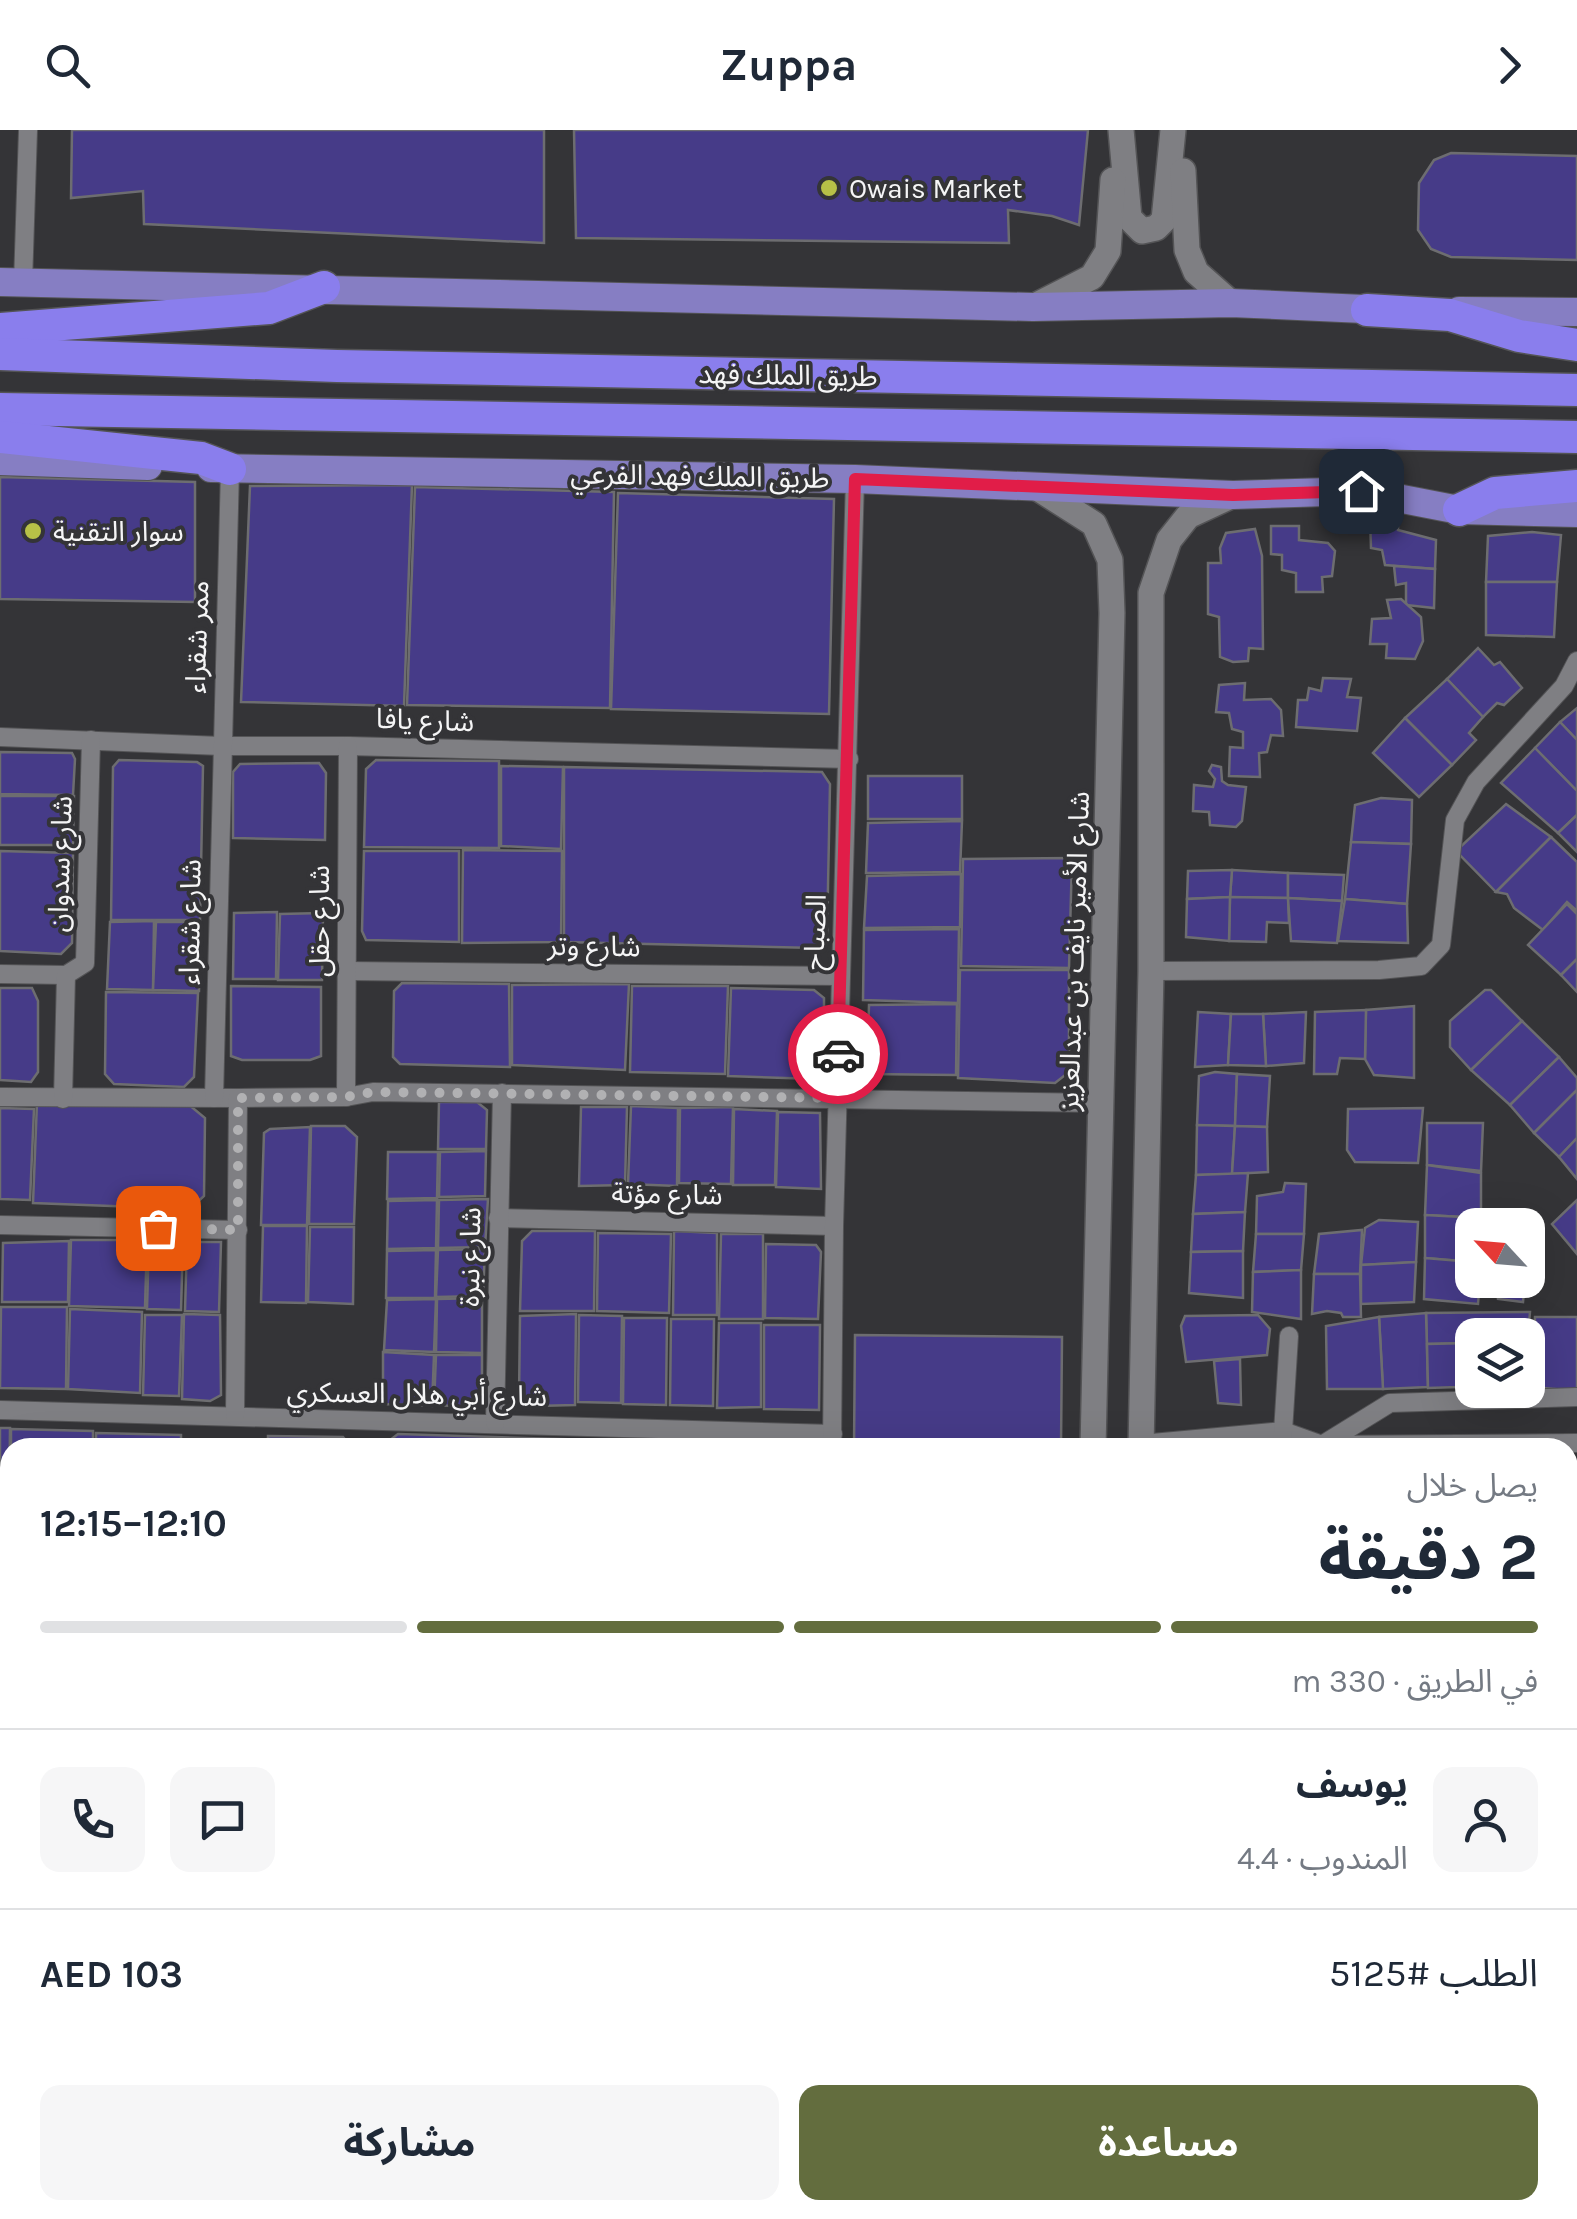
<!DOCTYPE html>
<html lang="ar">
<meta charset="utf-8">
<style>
:root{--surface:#fff;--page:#f6f6f7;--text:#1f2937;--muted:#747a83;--line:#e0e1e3;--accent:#636d3e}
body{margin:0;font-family:Karla,"Noto Sans Arabic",sans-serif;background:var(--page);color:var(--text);direction:rtl;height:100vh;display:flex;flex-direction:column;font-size:38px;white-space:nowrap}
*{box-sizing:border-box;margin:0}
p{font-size:32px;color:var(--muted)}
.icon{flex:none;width:55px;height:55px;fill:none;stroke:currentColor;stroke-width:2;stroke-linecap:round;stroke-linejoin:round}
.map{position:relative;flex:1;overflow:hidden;direction:ltr}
.sheet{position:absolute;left:0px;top:1308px;width:1578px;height:782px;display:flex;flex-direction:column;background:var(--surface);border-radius:30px 30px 0 0;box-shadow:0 10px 40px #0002;direction:rtl}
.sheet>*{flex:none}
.needle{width:65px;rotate:296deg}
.buttons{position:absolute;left:1455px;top:1078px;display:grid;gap:20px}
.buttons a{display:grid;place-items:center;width:90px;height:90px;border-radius:20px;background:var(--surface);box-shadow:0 10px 40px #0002;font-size:50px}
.pin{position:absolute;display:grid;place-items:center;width:85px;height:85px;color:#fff;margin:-42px;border-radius:20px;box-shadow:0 5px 15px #0006}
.courier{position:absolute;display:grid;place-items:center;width:100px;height:100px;margin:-50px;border:8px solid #e11d48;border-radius:50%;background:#fff;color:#222;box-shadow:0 2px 12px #0007}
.headline em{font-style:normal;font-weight:700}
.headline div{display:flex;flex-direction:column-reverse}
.headline{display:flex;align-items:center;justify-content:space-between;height:170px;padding:0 40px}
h1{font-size:65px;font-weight:700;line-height:75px}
.bar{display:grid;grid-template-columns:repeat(4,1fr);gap:15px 10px;align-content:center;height:120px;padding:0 40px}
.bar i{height:12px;border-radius:8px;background:var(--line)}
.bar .current{background:var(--accent)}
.bar p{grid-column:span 4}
.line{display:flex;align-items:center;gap:25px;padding:0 40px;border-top:2px solid var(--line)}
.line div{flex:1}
.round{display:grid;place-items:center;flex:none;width:105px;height:105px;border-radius:20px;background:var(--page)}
.button{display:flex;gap:20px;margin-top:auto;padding:20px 40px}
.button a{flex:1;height:115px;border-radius:20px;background:var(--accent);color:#fff;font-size:40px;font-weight:700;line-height:115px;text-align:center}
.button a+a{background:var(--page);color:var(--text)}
header{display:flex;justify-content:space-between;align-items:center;height:130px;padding:0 40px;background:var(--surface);font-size:45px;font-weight:700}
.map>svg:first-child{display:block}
.building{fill:#463b88;stroke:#6d6d70;stroke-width:2.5}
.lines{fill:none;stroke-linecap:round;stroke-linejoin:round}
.street-casing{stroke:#545456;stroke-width:20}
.secondary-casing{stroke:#545456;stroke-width:28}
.primary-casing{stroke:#545456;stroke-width:30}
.highway-casing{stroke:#545456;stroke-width:35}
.street{stroke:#7f7f83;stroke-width:18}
.secondary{stroke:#7f7f83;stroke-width:25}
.primary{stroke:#867ec3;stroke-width:28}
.highway{stroke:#8a7eed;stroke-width:32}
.done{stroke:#b1b1b3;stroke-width:10;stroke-dasharray:0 18}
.route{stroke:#e11d48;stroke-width:12}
.poi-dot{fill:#b7c147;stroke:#343437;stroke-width:4}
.labels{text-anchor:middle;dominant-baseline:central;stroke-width:8;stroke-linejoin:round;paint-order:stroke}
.poi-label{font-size:28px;fill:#f5f5f6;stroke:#343437;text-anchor:start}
.street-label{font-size:28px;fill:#f5f5f6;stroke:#343437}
</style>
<header><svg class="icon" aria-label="forward" viewBox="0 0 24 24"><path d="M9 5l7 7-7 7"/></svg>Zuppa<svg class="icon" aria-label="search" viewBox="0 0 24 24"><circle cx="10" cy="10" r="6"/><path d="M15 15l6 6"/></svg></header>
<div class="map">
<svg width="1577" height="2089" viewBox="0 0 1577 2089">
<rect width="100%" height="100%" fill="#343437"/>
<g class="building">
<polygon points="72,0 544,0 544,113 144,94 143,61 71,68"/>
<polygon points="574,0 1088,0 1079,95 1052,86 1008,80 1009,113 576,108"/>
<polygon points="1451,23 1577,26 1577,130 1451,127 1431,119 1418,100 1419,53 1434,30"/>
<polygon points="0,347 195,352 195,472 0,469"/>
<polygon points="412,355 404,576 241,572 250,356"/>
<polygon points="415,357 614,362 610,578 407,575"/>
<polygon points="618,363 834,369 829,584 611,579"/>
<polygon points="1398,386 1398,400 1436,410 1435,439 1385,435 1382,420 1371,418 1370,389"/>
<polygon points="1271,396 1299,396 1299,410 1328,413 1335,421 1332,446 1322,447 1323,462 1296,462 1296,443 1282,440 1282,425 1271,424"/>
<polygon points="1255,399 1262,426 1263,519 1249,518 1248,531 1233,532 1220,527 1219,487 1208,484 1208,433 1221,433 1220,418 1226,403"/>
<polygon points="1532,402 1561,405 1557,452 1486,452 1488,406"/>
<polygon points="1394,436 1435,439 1434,478 1406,475 1406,453 1396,455"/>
<polygon points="1486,452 1557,452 1554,507 1486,505"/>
<polygon points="1401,469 1421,487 1423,511 1415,529 1386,528 1387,514 1370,514 1372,489 1391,488 1387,470"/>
<polygon points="1478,518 1494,535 1500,532 1522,558 1504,575 1497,573 1483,587 1447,549"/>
<polygon points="1323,548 1351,549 1347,567 1361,568 1357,601 1296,597 1298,570 1307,570 1309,558 1321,561"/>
<polygon points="1447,549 1483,587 1469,603 1476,610 1452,635 1405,588"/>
<polygon points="1245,553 1244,570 1271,569 1281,580 1283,606 1271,605 1267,622 1259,623 1260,647 1229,646 1230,617 1243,618 1243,602 1232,599 1229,583 1216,582 1219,555"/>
<polygon points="1577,578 1577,610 1560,592"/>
<polygon points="1405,588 1452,635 1419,667 1373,623"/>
<polygon points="1560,592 1577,610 1577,661 1535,618"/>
<polygon points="1535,618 1577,661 1577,685 1558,703 1501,653"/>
<polygon points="0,622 72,623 75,629 73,665 0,664"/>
<polygon points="119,630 197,632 203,636 200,790 111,790 113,637"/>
<polygon points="376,630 499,631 499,718 364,717 366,639"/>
<polygon points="319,633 326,643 325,710 233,708 233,642 240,634"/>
<polygon points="1212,635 1221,637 1222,651 1228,655 1246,657 1242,691 1236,697 1210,695 1209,682 1193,681 1194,655 1213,657 1215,649 1209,641"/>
<polygon points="501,636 563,637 561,719 501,716"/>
<polygon points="564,637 822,642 830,654 827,808 816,818 564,812"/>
<rect x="868" y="646" width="94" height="43"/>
<polygon points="0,666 74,666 73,715 0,715"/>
<polygon points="1381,668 1412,670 1411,714 1351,712 1355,675"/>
<polygon points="1506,674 1551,707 1496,762 1456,721"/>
<polygon points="1577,685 1577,722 1558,703"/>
<polygon points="962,691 960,742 866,743 868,693"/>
<polygon points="1551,707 1577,732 1577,781 1567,772 1543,800 1514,778 1507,764 1496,762"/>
<polygon points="1351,712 1411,714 1407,774 1345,769"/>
<polygon points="463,720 562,721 561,812 462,813"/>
<polygon points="0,721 73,723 72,813 61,824 0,821"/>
<polygon points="364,721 459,721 459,812 366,810 362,801"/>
<polygon points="1072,728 1069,838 961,836 963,729"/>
<polygon points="1232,740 1288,743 1288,768 1230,767"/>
<polygon points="1232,740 1230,767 1187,769 1188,741"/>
<polygon points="1288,743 1344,745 1342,771 1288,768"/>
<polygon points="961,744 960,797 864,798 867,746"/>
<polygon points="1230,767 1288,768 1289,793 1267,792 1266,812 1229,811"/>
<polygon points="1230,767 1229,811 1186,807 1187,769"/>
<polygon points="1288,768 1342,771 1337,813 1291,811"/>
<polygon points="1345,769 1407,774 1408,813 1338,811"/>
<polygon points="1567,774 1577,784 1577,829 1561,845 1528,815"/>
<polygon points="277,782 276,849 233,849 234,783"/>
<polygon points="323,783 322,850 278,850 280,784"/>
<polygon points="154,791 153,860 107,859 110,792"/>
<polygon points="156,792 200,792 199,861 153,860"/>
<polygon points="959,799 958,873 863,870 864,800"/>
<polygon points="1577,829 1577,862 1561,845"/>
<polygon points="960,840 1069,840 1069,942 1055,953 958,948"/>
<polygon points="402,853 509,854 510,937 400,934 393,927 394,861"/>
<polygon points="629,854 625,940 512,935 512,855"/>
<polygon points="231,856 321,857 321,926 310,930 242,930 231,926"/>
<polygon points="632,856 728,856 725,944 630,942"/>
<polygon points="0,858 32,858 38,871 38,942 31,952 0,950"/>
<polygon points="731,858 814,860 824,868 824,941 816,949 728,946"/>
<polygon points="1485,860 1491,860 1522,891 1471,940 1450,917 1450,891"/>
<polygon points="106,862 198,863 194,947 184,957 114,954 105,944"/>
<polygon points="957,874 956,945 867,944 869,875"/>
<polygon points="1414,876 1414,948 1374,945 1365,929 1366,880"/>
<polygon points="1366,880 1365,929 1340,928 1337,944 1314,944 1315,882"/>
<polygon points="1198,882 1231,884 1228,935 1195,937"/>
<polygon points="1306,882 1304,933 1266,936 1263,884"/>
<polygon points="1231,884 1263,884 1266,936 1228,935"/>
<polygon points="1522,891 1559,927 1510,975 1471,940"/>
<polygon points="1559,927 1577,948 1577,960 1534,1003 1510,975"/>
<polygon points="1215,942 1237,944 1235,996 1197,995 1199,946"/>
<polygon points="1237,944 1270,946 1267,997 1235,996"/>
<polygon points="1577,960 1577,1008 1559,1027 1534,1003"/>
<polygon points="37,972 188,974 205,988 204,1066 190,1079 33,1073"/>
<polygon points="439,972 477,972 487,980 486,1019 438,1019"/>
<polygon points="631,976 678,978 677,1056 628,1054"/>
<polygon points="581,977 627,977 625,1055 579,1056"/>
<polygon points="733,977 731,1054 679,1053 680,978"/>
<polygon points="0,978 34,979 30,1070 0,1069"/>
<polygon points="1423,978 1418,1033 1355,1032 1347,1020 1348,979"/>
<polygon points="734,979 777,981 775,1055 733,1055"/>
<polygon points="778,982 820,983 821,1059 776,1057"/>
<polygon points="1427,993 1483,993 1481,1041 1427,1035"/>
<polygon points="1197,995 1235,996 1232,1044 1196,1045"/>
<polygon points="311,996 345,996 357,1007 354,1094 309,1094"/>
<polygon points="1235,996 1267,997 1268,1042 1232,1044"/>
<polygon points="310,997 307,1095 261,1095 264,1003 270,999"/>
<polygon points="1577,1008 1577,1049 1559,1027"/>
<polygon points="486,1021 485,1066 439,1067 440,1022"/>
<polygon points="388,1022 438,1022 437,1068 387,1069"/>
<polygon points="1427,1035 1481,1043 1481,1088 1425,1085"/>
<polygon points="1248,1043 1245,1082 1193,1084 1196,1045"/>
<polygon points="1285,1053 1306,1054 1304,1104 1256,1104 1257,1066 1283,1062"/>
<polygon points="488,1069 485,1117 438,1118 439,1070"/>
<polygon points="437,1070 436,1118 387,1119 388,1071"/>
<polygon points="1577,1070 1577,1124 1552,1094"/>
<polygon points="1245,1082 1243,1121 1191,1122 1193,1084"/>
<polygon points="1425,1085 1481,1088 1481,1095 1472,1095 1472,1132 1425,1128"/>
<polygon points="1379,1090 1418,1092 1416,1132 1361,1135 1365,1098"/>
<polygon points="263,1096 307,1096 306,1173 261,1172"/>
<polygon points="310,1097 354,1097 353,1174 308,1172"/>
<polygon points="1362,1100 1360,1144 1314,1144 1319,1104"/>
<polygon points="532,1101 595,1101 594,1181 520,1181 522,1111"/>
<polygon points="674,1101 717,1103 717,1185 673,1185"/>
<polygon points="598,1103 671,1104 669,1183 597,1181"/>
<polygon points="721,1104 763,1104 763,1189 719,1189"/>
<polygon points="1256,1104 1304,1104 1301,1140 1253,1142"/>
<polygon points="71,1110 147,1110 145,1178 69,1176"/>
<polygon points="149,1110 183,1111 181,1180 147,1179"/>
<polygon points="69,1111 68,1172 2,1172 3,1113"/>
<polygon points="187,1112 221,1112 219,1182 185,1181"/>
<polygon points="766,1114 816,1115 821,1122 818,1189 765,1188"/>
<polygon points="485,1119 483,1166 436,1167 438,1120"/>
<polygon points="436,1120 435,1168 386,1168 387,1121"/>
<polygon points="1243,1121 1243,1168 1189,1163 1191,1122"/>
<polygon points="1425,1128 1472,1132 1472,1150 1480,1150 1478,1174 1424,1169"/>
<polygon points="1416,1132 1414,1172 1361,1174 1361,1135"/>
<polygon points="1301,1140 1301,1189 1252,1182 1253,1142"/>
<polygon points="1314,1144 1360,1144 1361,1187 1343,1187 1341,1183 1327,1181 1312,1184"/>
<polygon points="1487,1150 1525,1150 1523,1172 1498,1169 1497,1159 1487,1159"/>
<polygon points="482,1168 482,1223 436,1222 437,1169"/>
<polygon points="436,1169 434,1222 384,1220 387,1170"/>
<polygon points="1,1177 67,1177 66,1259 0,1258"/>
<polygon points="70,1179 142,1182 140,1263 68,1259"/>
<polygon points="1530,1182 1528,1206 1472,1205 1472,1213 1427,1214 1426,1183"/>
<polygon points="1426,1183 1428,1257 1383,1259 1379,1187"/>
<polygon points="184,1184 220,1185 221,1265 210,1271 182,1269"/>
<polygon points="576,1184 575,1275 535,1276 519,1269 520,1186"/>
<polygon points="145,1185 182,1185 179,1266 143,1265"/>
<polygon points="579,1185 622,1186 621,1273 578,1272"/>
<polygon points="1258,1185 1270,1199 1267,1225 1186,1232 1181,1196 1185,1186"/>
<polygon points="1379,1187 1383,1259 1327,1259 1326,1196"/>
<polygon points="1535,1187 1577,1187 1577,1261 1532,1257"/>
<polygon points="624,1188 667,1188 666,1275 623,1274"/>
<polygon points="671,1189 714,1189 713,1276 670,1275"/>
<polygon points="719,1193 761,1193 761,1277 717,1278"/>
<polygon points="764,1195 820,1195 819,1280 764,1279"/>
<polygon points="855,1205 1062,1207 1061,1318 854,1318"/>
<polygon points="1472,1213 1472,1241 1460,1240 1458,1257 1428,1258 1427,1214"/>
<polygon points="383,1222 434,1225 432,1276 383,1274"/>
<polygon points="436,1225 482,1225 482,1273 477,1277 434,1275"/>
<polygon points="1240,1229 1241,1275 1218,1273 1214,1231"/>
<polygon points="0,1298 10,1298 8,1491 0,1491"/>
<polygon points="11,1299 93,1301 93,1318 11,1318"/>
<polygon points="96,1303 181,1305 181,1318 96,1318"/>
<polygon points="398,1304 593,1310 593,1318 386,1318 386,1313"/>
<polygon points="268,1306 343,1307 352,1318 268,1318"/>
<polygon points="599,1313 700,1316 726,1318 598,1318"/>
<polygon points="1568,1339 1577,1339 1577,1539 1568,1535"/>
<rect x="0" y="1551" width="10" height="69"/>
<rect x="0" y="1739" width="10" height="61"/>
<rect x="0" y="1803" width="10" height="84"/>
<polygon points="1568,1894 1577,1896 1577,1935 1568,1934"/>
<polygon points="1568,1937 1577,1938 1577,1985 1568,1985"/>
<polygon points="1,1947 10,1947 10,2080 177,2080 177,2089 0,2089"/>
<polygon points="1577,1988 1577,2073 1568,2073 1568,1989"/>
<polygon points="331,2080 389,2080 389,2089 330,2089"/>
<rect x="391" y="2080" width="59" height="9"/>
<rect x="453" y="2080" width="75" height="9"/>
<rect x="532" y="2080" width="78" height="9"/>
<rect x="612" y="2080" width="44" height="9"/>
<rect x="658" y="2080" width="44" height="9"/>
<rect x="704" y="2080" width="97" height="9"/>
<rect x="840" y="2080" width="205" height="9"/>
</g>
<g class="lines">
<defs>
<g id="street">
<polyline points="23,153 28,0"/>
<polyline points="0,607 221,616 348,616 849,629"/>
<polyline points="346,841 841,846"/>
<polyline points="1151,841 1379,840 1421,836 1441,815 1455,690 1476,652 1564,556 1577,531"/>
<polyline points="0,844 66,845"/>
<polyline points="0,967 238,968 346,967 373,962 1099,973"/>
<polyline points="346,967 348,616"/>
<polyline points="214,968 230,339"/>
<polyline points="63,969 66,845 85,833 91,610"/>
<polyline points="498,1088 834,1096"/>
<polyline points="0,1095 238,1100"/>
<polyline points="0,1280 833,1304"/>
<polyline points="235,1286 238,968"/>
<polyline points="495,1293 502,963"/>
<polyline points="1141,1314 1283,1301 1322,1315 1577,1313"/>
<polyline points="1322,1315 1390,1273 1577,1267"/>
<polyline points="832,1318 834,1096 855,349"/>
<polyline points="1282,1318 1289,1206"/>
<polyline points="0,1525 10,1526"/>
<polyline points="1568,1629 1569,1559"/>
<polyline points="0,1721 10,1721"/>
<polyline points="1568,1746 1577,1786"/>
<polyline points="0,1919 10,1920"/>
<polyline points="1352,2080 1357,2089"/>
<polyline points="1539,2080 1577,2081"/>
<polyline points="1123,2081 1152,2080"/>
<polyline points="192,2089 192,2080"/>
<polyline points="817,2089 817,2080"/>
</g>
<g id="secondary">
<polyline points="1121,0 1129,88 1142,101 1156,98 1164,90 1173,0"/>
<polyline points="1183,41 1187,120 1196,142 1231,173"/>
<polyline points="1033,177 1092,147 1108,121 1113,50"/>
<polyline points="1039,359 1094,394 1110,430 1112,483 1093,1318"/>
<polyline points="1141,1318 1151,841 1151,463 1169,410 1188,386 1233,365"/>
<polyline points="1123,2080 1123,2089"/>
<polyline points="1077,2089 1077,2080"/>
</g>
<g id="primary">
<polyline points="0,152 1033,177 1231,173 1386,180"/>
<polyline points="1459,181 1577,182"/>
<polyline points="0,331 148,336"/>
<polyline points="211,338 855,349 1233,365 1361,361 1459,380 1577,383"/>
</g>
<g id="highway">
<polyline points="1367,180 1450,185 1519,206 1577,215"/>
<polyline points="0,199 269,178 324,157"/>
<polyline points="0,224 337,236 1577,260"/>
<polyline points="0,279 1577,307"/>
<polyline points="0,307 201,328 230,339"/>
<polyline points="1459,380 1495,363 1577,356"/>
</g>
</defs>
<use href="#street" class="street-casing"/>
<use href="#secondary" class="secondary-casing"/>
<use href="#primary" class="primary-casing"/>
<use href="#highway" class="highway-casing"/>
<use href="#street" class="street"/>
<use href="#secondary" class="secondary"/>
<use href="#primary" class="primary"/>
<use href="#highway" class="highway"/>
</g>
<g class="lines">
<polyline class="done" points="158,1098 238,1100 238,968 346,967 373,962 837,968 838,924"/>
<polyline class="route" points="838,924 855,349 1233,365 1361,361"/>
</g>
<g class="poi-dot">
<circle cx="829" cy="58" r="10"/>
<circle cx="33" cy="401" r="10"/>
</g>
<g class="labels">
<g class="poi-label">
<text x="849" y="58">Owais Market</text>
<text x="53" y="401">سوار التقنية</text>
</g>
<g class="street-label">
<text transform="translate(788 245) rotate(1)">طريق الملك فهد</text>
<text transform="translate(700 346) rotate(1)">طريق الملك فهد الفرعي</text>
<text transform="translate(197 507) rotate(-88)">ممر شقراء</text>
<text transform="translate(425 590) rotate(2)">شارع يافا</text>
<text transform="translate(60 734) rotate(-88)">شارع سدوان</text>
<text transform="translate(319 791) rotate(-90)">شارع حقل</text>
<text transform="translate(190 792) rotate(-89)">شارع شقراء</text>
<text transform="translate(815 802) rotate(-88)">الصباح</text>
<text transform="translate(594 816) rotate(1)">شارع وتر</text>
<text transform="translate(1074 821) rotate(-88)">شارع الأمير نايف بن عبدالعزيز</text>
<text transform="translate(667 1064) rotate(1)">شارع مؤتة</text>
<text transform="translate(470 1127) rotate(-89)">شارع نبرة</text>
<text transform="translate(417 1264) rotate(1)">شارع أبي هلال العسكري</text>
</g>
</g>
</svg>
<div class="buttons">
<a><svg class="needle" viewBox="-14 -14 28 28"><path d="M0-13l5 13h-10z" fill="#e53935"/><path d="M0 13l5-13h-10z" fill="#747a83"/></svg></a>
<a><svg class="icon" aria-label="layers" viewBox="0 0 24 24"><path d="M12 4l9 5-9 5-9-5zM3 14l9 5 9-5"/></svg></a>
</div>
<div class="pin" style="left:158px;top:1098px;background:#ea580c"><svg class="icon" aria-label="bag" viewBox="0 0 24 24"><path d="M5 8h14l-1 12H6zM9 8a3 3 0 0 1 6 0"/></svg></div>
<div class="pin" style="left:1361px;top:361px;background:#1f2937"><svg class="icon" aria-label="home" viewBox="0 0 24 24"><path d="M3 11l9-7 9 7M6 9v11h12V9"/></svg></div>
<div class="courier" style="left:838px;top:924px"><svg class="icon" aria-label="car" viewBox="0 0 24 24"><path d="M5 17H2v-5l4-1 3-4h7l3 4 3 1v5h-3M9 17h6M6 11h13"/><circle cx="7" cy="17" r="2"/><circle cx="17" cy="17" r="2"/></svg></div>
<section class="sheet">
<div class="headline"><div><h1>2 دقيقة</h1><p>يصل خلال</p></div><em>12:10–12:15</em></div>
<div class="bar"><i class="current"></i><i class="current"></i><i class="current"></i><i></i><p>في الطريق · 330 m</p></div>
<div class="line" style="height:180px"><a class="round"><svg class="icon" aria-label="person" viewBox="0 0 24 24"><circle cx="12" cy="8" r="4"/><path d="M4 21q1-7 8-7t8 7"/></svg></a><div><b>يوسف</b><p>المندوب · 4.4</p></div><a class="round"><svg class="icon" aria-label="chat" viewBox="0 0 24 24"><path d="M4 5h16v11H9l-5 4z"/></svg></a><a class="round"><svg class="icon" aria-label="phone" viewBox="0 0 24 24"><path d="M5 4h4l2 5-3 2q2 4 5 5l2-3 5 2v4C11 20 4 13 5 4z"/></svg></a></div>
<div class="line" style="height:130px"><div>الطلب #5125</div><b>AED 103</b></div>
<div class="button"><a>مساعدة</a><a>مشاركة</a></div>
</section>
</div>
